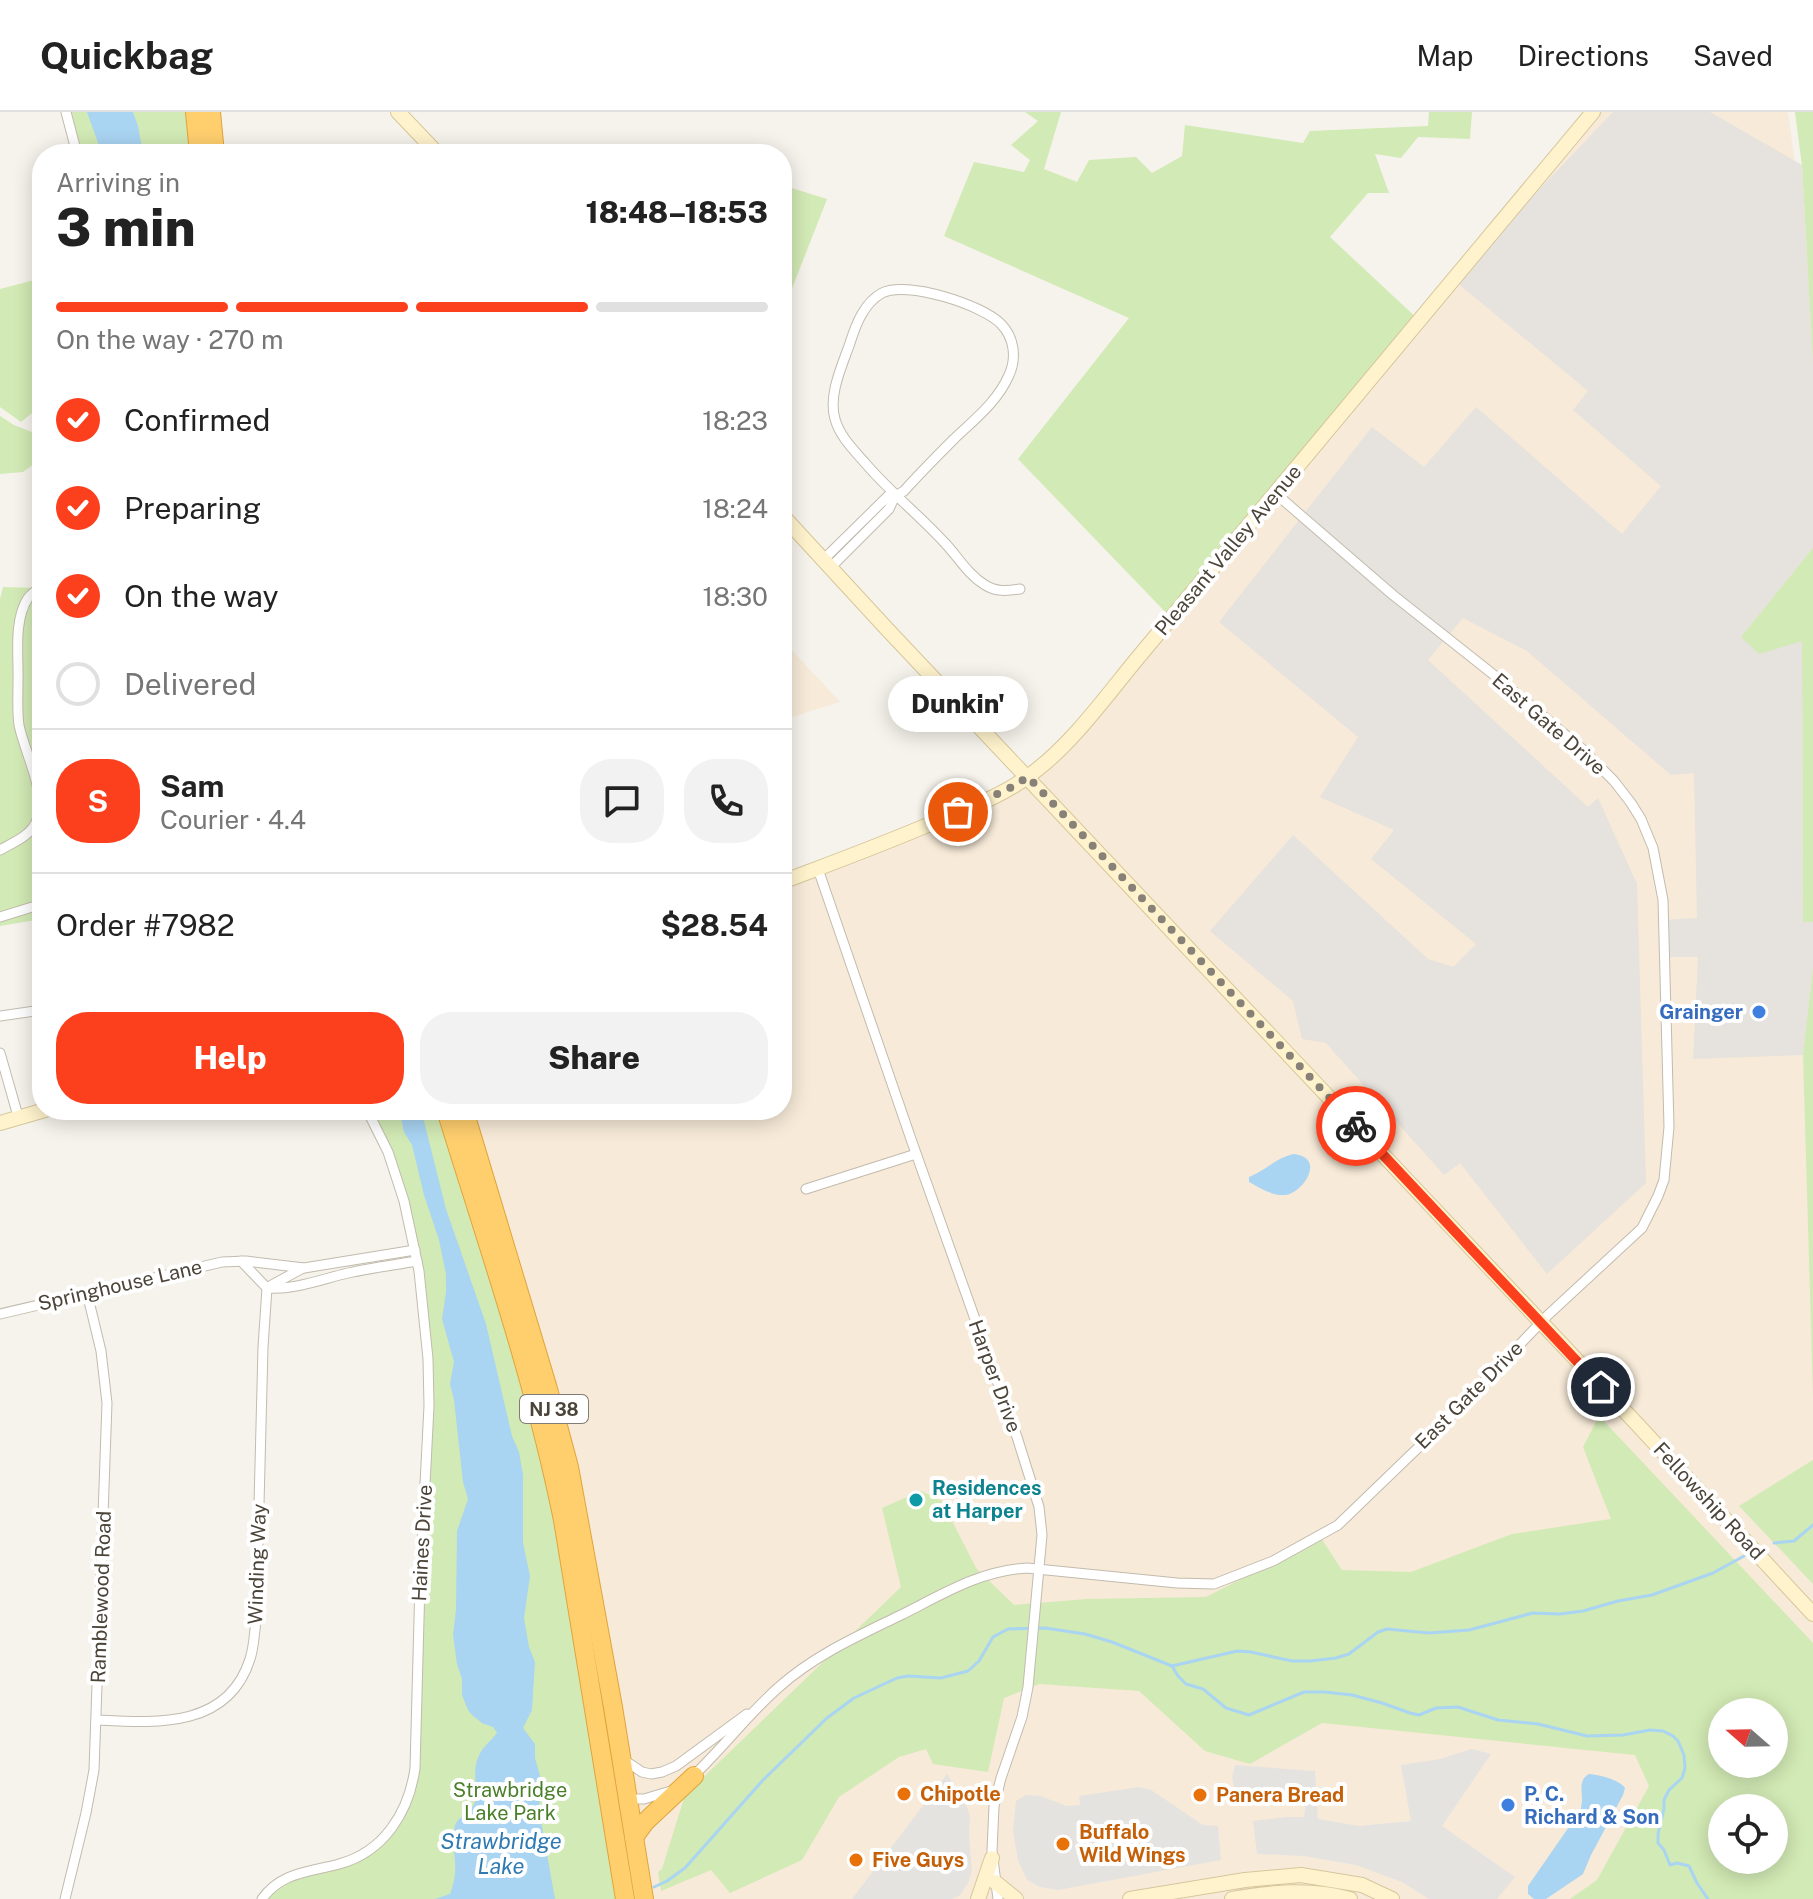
<!DOCTYPE html>
<meta charset="utf-8">
<style>
:root{--surface:#fff;--page:#f2f2f2;--text:#222;--muted:#767676;--line:#e0e0e0;--accent:#fc3f1d}
body{margin:0;font-family:"Public Sans",sans-serif;background:var(--page);color:var(--text);height:100vh;display:flex;flex-direction:column;font-size:30px;white-space:nowrap}
*{box-sizing:border-box;margin:0}
p{font-size:26px;color:var(--muted)}
.icon{flex:none;width:44px;height:44px;fill:none;stroke:currentColor;stroke-width:2;stroke-linecap:round;stroke-linejoin:round}
.map{position:relative;flex:1;overflow:hidden}
.panel{position:absolute;left:32px;top:32px;width:760px;height:976px;display:flex;flex-direction:column;background:var(--surface);border-radius:32px;box-shadow:0 4px 20px #0003}
.panel>*{flex:none}
.needle{width:52px;rotate:290deg}
.buttons{position:absolute;left:1708px;top:1586px;display:grid;gap:16px}
.buttons a{display:grid;place-items:center;width:80px;height:80px;border-radius:50%;background:var(--surface);box-shadow:0 4px 20px #0003;font-size:40px}
.pin{position:absolute;display:grid;place-items:center;width:68px;height:68px;color:#fff;margin:-34px;border:4px solid #fff;border-radius:50%;box-shadow:0 2px 8px #0007}
.courier{position:absolute;display:grid;place-items:center;width:80px;height:80px;margin:-40px;border:6px solid #fc3f1d;border-radius:50%;background:#fff;color:#222;box-shadow:0 2px 10px #0007}
.bubble{position:absolute;height:56px;border-radius:28px;background:var(--surface);box-shadow:0 4px 20px #0003;font-size:26px;font-weight:800;line-height:56px;text-align:center}
.head em{font-style:normal;font-weight:800}
.head div{display:flex;flex-direction:column-reverse}
.head{display:flex;align-items:center;justify-content:space-between;height:136px;padding:0 24px}
h1{font-size:52px;font-weight:800;line-height:60px}
.bar{display:grid;grid-template-columns:repeat(4,1fr);gap:12px 8px;align-content:center;height:96px;padding:0 24px}
.bar i{height:10px;border-radius:6px;background:var(--line)}
.bar .active{background:var(--accent)}
.bar p{grid-column:span 4}
.line{display:flex;align-items:center;gap:20px;padding:0 24px;border-top:2px solid var(--line)}
.line div{flex:1}
.round{display:grid;place-items:center;flex:none;width:84px;height:84px;border-radius:32px;background:var(--page)}
ol{padding:0 24px;list-style:none}
li{display:flex;align-items:center;gap:24px;height:88px}
li p{margin-inline-start:auto}
li .icon{padding:8px;border-radius:50%;background:var(--accent);color:#fff;stroke-width:4}
li:last-child{color:var(--muted)}
li i{width:44px;height:44px;border:4px solid var(--line);border-radius:50%}
.primary-button{display:flex;gap:16px;margin-top:auto;padding:16px 24px}
.primary-button a{flex:1;height:92px;border-radius:32px;background:var(--accent);color:#fff;font-size:32px;font-weight:800;line-height:92px;text-align:center}
.primary-button a+a{background:var(--page);color:var(--text)}
header{display:flex;align-items:center;gap:48px;box-sizing:border-box;height:112px;padding:0 40px;background:var(--surface);border-bottom:2px solid var(--line)}
header strong{font-size:38px}
nav{display:flex;gap:44px;margin-inline-start:auto;font-size:28px}
.map>svg:first-child{display:block}
.commercial{fill:#f7ead8;fill-rule:evenodd}
.industrial{fill:#e6e2dd}
.green{fill:#d2eab5;fill-rule:evenodd}
.parking{fill:#e5e3e0}
.water{fill:#a9d4f2}
.lines{fill:none;stroke-linecap:round;stroke-linejoin:round}
.stream{stroke:#a9d4f2;stroke-width:3}
.street-casing{stroke:#c2bbae;stroke-width:11}
.secondary-casing{stroke:#d6c79b;stroke-width:16}
.highway-casing{stroke:#e0a43c;stroke-width:20}
.street{stroke:#fff;stroke-width:9}
.secondary{stroke:#fff3cd;stroke-width:14}
.highway{stroke:#ffcf6e;stroke-width:18}
.done{stroke:#878178;stroke-width:8;stroke-dasharray:0 14.4}
.route{stroke:#fc3f1d;stroke-width:10}
.shop-dot{fill:#3f7fe0;stroke:#fff;stroke-width:3}
.culture-dot{fill:#0f9aa8;stroke:#fff;stroke-width:3}
.food-dot{fill:#e8710a;stroke:#fff;stroke-width:3}
.labels{text-anchor:middle;dominant-baseline:central;stroke-width:8;stroke-linejoin:round;paint-order:stroke}
.shield{fill:#fff;stroke:#817c74;stroke-width:2}
.shield-label{font-size:18px;font-weight:bold;fill:#4b4439}
.street-label{font-size:20px;fill:#4b4439;stroke:#fff}
.shop-label{font-size:20px;font-weight:bold;fill:#366cbe;stroke:#fff;text-anchor:end}
.culture-label{font-size:20px;font-weight:bold;fill:#0d838f;stroke:#fff;text-anchor:start}
.park-label{font-size:20px;fill:#4a7f2a;stroke:#fff}
.food-label{font-size:20px;font-weight:bold;fill:#c56008;stroke:#fff;text-anchor:start}
.water-label{font-size:22px;font-style:italic;fill:#2e7ab2;stroke:#fff}
</style>
<header>
<strong>Quickbag</strong>
<nav><a>Map</a><a>Directions</a><a>Saved</a></nav>
</header>
<div class="map">
<svg width="1813" height="1787" viewBox="0 0 1813 1787">
<rect width="100%" height="100%" fill="#f6f3ec"/>
<g class="commercial">
<path d="M 1592,0 L 1788,0 L 1809,155 L 1813,219 L 1813,1787 L 644,1787 L 613,1595 L 464,998 L 782,998 L 782,769 L 986,688 L 1052,644 ZM 1722,1600 L 1774,1600 L 1774,1652 L 1722,1652 ZM 1722,1696 L 1774,1696 L 1774,1748 L 1722,1748 Z"/>
<polygon points="782,528 840,590 782,608"/>
</g>
<polygon class="industrial" points="1613,0 1710,0 1802,53 1813,250 1813,436 1741,525 1802,529 1803,809 1813,810 1813,856 1803,943 1693,947 1698,845 1665,845 1664,808 1697,806 1694,661 1671,663 1527,539 1463,506 1428,548 1588,695 1598,686 1637,772 1646,1071 1547,1162 1460,1051 1444,1063 1326,931 1302,927 1293,889 1210,819 1293,723 1428,847 1453,855 1476,832 1371,747 1394,718 1320,685 1358,625 1219,510 1372,315 1424,355 1476,295 1622,422 1661,374 1573,298 1588,279 1455,169 1470,150"/>
<g class="green">
<polygon points="67,0 195,0 199,42 78,42"/>
<polygon points="1025,0 1061,0 1044,57 1077,70 1089,48 1136,45 1152,61 1182,44 1185,13 1303,31 1310,19 1428,14 1429,0 1472,0 1470,27 1418,25 1401,46 1375,42 1389,81 1368,81 1330,125 1421,210 1173,508 1018,347 1129,206 944,124 974,50 1024,60 1030,48 1011,33 1038,9"/>
<polygon points="1795,0 1813,0 1813,250 1802,54"/>
<polygon points="782,73 827,87 782,202"/>
<polygon points="42,166 42,293 21,310 0,295 0,177"/>
<polygon points="0,304 14,313 42,324 42,346 23,360 0,362"/>
<polygon points="1813,436 1813,810 1803,810 1802,529 1759,542 1741,525"/>
<polygon points="42,474 42,807 0,814 0,487 3,475 39,476"/>
<polygon points="1813,856 1813,1283 1803,943"/>
<polygon points="367,998 446,998 528,1267 625,1787 264,1787 280,1769 370,1739 400,1704 413,1668 429,1294 425,1210 395,1059"/>
<path d="M 1599,1304 L 1813,1531 L 1813,1787 L 1570,1787 L 1597,1768 L 1649,1674 L 1635,1643 L 1322,1611 L 1250,1652 L 1205,1639 L 1139,1579 L 1039,1572 L 1004,1586 L 988,1660 L 933,1652 L 926,1637 L 899,1645 L 839,1685 L 802,1748 L 730,1781 L 711,1758 L 661,1779 L 658,1760 L 662,1757 L 685,1683 L 901,1475 L 882,1396 L 921,1379 L 942,1389 L 976,1456 L 1014,1493 L 1087,1487 L 1206,1485 L 1321,1426 L 1342,1458 L 1411,1460 L 1512,1422 L 1611,1407 L 1583,1335 ZM 1722,1600 L 1774,1600 L 1774,1652 L 1722,1652 ZM 1722,1696 L 1774,1696 L 1774,1748 L 1722,1748 Z"/>
<polygon points="1813,1348 1813,1472 1739,1394"/>
</g>
<g class="parking">
<polygon points="1472,1637 1491,1642 1442,1714 1515,1765 1497,1787 1429,1787 1402,1770 1356,1753 1304,1744 1257,1742 1253,1709 1286,1705 1304,1705 1307,1680 1235,1680 1232,1665 1235,1653 1315,1659 1318,1707 1359,1714 1411,1709 1401,1653 1440,1647"/>
<polygon points="947,1662 966,1692 970,1705 969,1724 972,1759 968,1771 960,1783 952,1787 852,1787"/>
<polygon points="1139,1675 1151,1678 1203,1713 1218,1714 1221,1748 1058,1778 1040,1775 1027,1768 1018,1748 1013,1720 1016,1689 1026,1683 1040,1684 1067,1694 1080,1693 1079,1684"/>
</g>
<g class="water">
<polygon points="87,0 133,0 138,14 143,42 102,42"/>
<path d="M 396,998 L 421,998 L 423,1005 L 446,1097 L 486,1212 L 512,1324 L 519,1340 L 523,1363 L 523,1431 L 530,1464 L 524,1506 L 529,1535 L 535,1550 L 532,1598 L 523,1616 L 535,1632 L 535,1646 L 542,1671 L 539,1694 L 541,1709 L 555,1787 L 435,1787 L 450,1782 C 458,1761 455,1750 453,1729 L 457,1726 C 447,1706 470,1705 475,1690 C 478,1676 472,1659 478,1646 C 481,1636 491,1629 497,1621 L 493,1615 L 482,1611 L 472,1603 L 468,1598 L 462,1583 L 462,1567 L 457,1552 L 453,1523 L 456,1498 L 457,1419 L 468,1387 L 463,1370 L 454,1288 L 450,1272 L 454,1250 L 442,1207 L 446,1180 L 446,1162 L 439,1128 L 424,1083 L 412,1033 L 404,1020 L 401,1006 Z"/>
<path d="M 1294,1042 C 1327,1046 1302,1082 1285,1083 C 1272,1084 1260,1076 1249,1070 L 1249,1065 C 1265,1059 1277,1045 1294,1042 Z"/>
<path d="M 1589,1662 C 1600,1663 1618,1667 1625,1676 L 1623,1683 L 1591,1743 L 1583,1762 L 1546,1787 L 1534,1787 L 1528,1782 L 1528,1774 L 1580,1699 C 1586,1684 1575,1670 1589,1662 Z"/>
</g>
<g class="lines">
<g class="stream">
<polyline points="1774,1431 1794,1429 1813,1413"/>
<polyline points="1172,1554 1178,1564 1186,1572 1203,1577 1226,1596 1249,1603 1304,1580 1325,1580 1352,1583 1382,1591 1410,1601 1419,1603 1436,1596 1458,1595 1498,1608 1538,1612 1587,1624 1623,1623 1650,1618 1663,1619 1673,1624 1678,1629 1684,1643 1685,1656 1682,1666 1669,1678 1664,1688 1664,1697 1658,1722 1658,1731 1664,1738 1670,1753 1677,1751 1689,1754 1697,1771 1708,1787"/>
<polyline points="654,1775 667,1769 685,1756 763,1668 827,1606 854,1586 897,1566 908,1564 941,1566 968,1559 979,1549 993,1525 1008,1517 1045,1516 1085,1522 1112,1530 1172,1554 1237,1539 1251,1540 1292,1549 1310,1549 1336,1546 1349,1542 1378,1520 1387,1517 1429,1521 1469,1518 1533,1501 1560,1502 1583,1499 1618,1489 1652,1483 1713,1461 1744,1444"/>
</g>
<defs>
<g id="street">
<polyline points="66,0 77,42"/>
<path d="M 823,448 L 888,384 L 895,384 L 904,379 C 920,361 937,344 954,327 C 975,307 998,289 1009,263 C 1017,246 1014,225 1001,212 C 983,193 906,168 882,181 C 864,191 856,212 850,231 C 842,254 828,283 835,307 C 840,325 854,338 866,352 C 890,380 918,402 943,429 C 957,443 967,462 985,473 C 996,480 1007,479 1020,477"/>
<polyline points="830,456 889,397 895,384"/>
<path d="M 0,738 C 14,730 31,724 37,708 C 48,684 24,639 19,613 C 17,599 18,585 18,571 C 19,545 13,509 28,486 C 32,481 37,478 42,474"/>
<polyline points="818,757 912,1030 1017,1325 1039,1395 1042,1423 1028,1575 1022,1605 1001,1666 994,1694 992,1739 998,1787"/>
<polyline points="0,805 42,792"/>
<polyline points="0,904 42,898"/>
<polyline points="0,941 18,1004"/>
<polyline points="806,1077 916,1042"/>
<path d="M 241,1149 L 267,1176 C 295,1178 322,1167 348,1161 C 371,1156 394,1153 417,1149"/>
<polyline points="270,1174 303,1156"/>
<polyline points="0,1202 222,1150 246,1149 304,1156 415,1138"/>
<path d="M 97,1608 C 155,1611 228,1617 250,1547 C 254,1535 254,1523 256,1510 L 263,1235 L 267,1176"/>
<polyline points="624,1648 642,1660 651,1662 662,1660 676,1654 747,1602"/>
<path d="M 693,1664 C 723,1636 748,1602 779,1575 C 815,1543 858,1524 901,1503 C 943,1482 979,1459 1027,1456 L 1177,1471 L 1214,1472 L 1273,1449 L 1338,1413 L 1451,1304 L 1548,1203 L 1642,1116 L 1658,1084 L 1664,1068 L 1669,1015 L 1663,788 L 1653,736 L 1641,707 L 1631,691 L 1614,669 L 1581,636 L 1499,567 L 1393,483 L 1275,381"/>
<polyline points="628,1687 644,1687 671,1679"/>
<polyline points="65,1787 86,1701 94,1658 107,1291 101,1239 87,1181"/>
<path d="M 262,1787 C 281,1760 310,1760 339,1752 C 384,1740 409,1700 415,1656 L 420,1470 L 429,1294 L 428,1247 L 419,1159 L 404,1089 L 388,1040 L 367,998"/>
</g>
<g id="secondary">
<polyline points="398,0 438,42"/>
<polyline points="782,403 886,516 1636,1311 1813,1502"/>
<path d="M 782,770 C 832,751 881,733 930,712 C 966,697 1004,684 1034,660 C 1074,630 1109,580 1141,542 L 1593,0"/>
<polyline points="0,1011 45,998"/>
<polyline points="995,1770 1016,1787"/>
<polyline points="978,1787 992,1746"/>
<polyline points="1130,1787 1245,1768 1301,1763 1362,1773 1392,1787"/>
<path d="M 1232,1787 C 1271,1780 1311,1776 1350,1787"/>
</g>
<g id="highway">
<polyline points="195,0 199,42"/>
<polyline points="211,0 215,42"/>
<path d="M 446,998 C 488,1134 535,1269 563,1408 L 625,1787"/>
<polyline points="464,998 548,1277 569,1355 613,1595 644,1787"/>
<polyline points="634,1725 645,1710 694,1664"/>
</g>
</defs>
<use href="#street" class="street-casing"/>
<use href="#secondary" class="secondary-casing"/>
<use href="#highway" class="highway-casing"/>
<use href="#street" class="street"/>
<use href="#secondary" class="secondary"/>
<use href="#highway" class="highway"/>
</g>
<g class="lines">
<polyline class="done" points="958,700 1010,676 1028,665 1356,1014"/>
<polyline class="route" points="1356,1014 1601,1275"/>
</g>
<g class="shop-dot">
<circle cx="1759" cy="900" r="8"/>
<circle cx="1508" cy="1693" r="8"/>
</g>
<circle class="culture-dot" cx="916" cy="1388" r="8"/>
<g class="food-dot">
<circle cx="904" cy="1682" r="8"/>
<circle cx="1200" cy="1683" r="8"/>
<circle cx="1063" cy="1732" r="8"/>
<circle cx="856" cy="1748" r="8"/>
</g>
<g class="labels">
<rect class="shield" x="520" y="1283" width="68" height="28" rx="6"/>
<g class="shield-label">
<text x="554" y="1297">NJ 38</text>
</g>
<g class="street-label">
<text transform="translate(1228 438) rotate(-50)">Pleasant Valley Avenue</text>
<text transform="translate(1549 612) rotate(41)">East Gate Drive</text>
<text transform="translate(120 1173) rotate(-13)">Springhouse Lane</text>
<text transform="translate(995 1264) rotate(70)">Harper Drive</text>
<text transform="translate(1469 1283) rotate(-45)">East Gate Drive</text>
<text transform="translate(1709 1389) rotate(47)">Fellowship Road</text>
<text transform="translate(422 1431) rotate(-87)">Haines Drive</text>
<text transform="translate(257 1452) rotate(-88)">Winding Way</text>
<text transform="translate(101 1485) rotate(-88)">Ramblewood Road</text>
</g>
<g class="shop-label">
<text x="1743" y="900">Grainger</text>
<text x="1524" y="1682" text-anchor="start">P. C.<tspan x="1524" dy="23">Richard &amp; Son</tspan></text>
</g>
<g class="culture-label">
<text x="932" y="1376">Residences<tspan x="932" dy="23">at Harper</tspan></text>
</g>
<g class="park-label">
<text x="510" y="1678">Strawbridge<tspan x="510" dy="23">Lake Park</tspan></text>
</g>
<g class="food-label">
<text x="920" y="1682">Chipotle</text>
<text x="1216" y="1683">Panera Bread</text>
<text x="1079" y="1720">Buffalo<tspan x="1079" dy="23">Wild Wings</tspan></text>
<text x="872" y="1748">Five Guys</text>
</g>
<g class="water-label">
<text x="501" y="1729">Strawbridge<tspan x="501" dy="25">Lake</tspan></text>
</g>
</g>
</svg>
<div class="buttons">
<a><svg class="needle" viewBox="-14 -14 28 28"><path d="M0-13l5 13h-10z" fill="#e53935"/><path d="M0 13l5-13h-10z" fill="#767676"/></svg></a>
<a><svg class="icon" aria-label="locate" viewBox="0 0 24 24"><circle cx="12" cy="12" r="6"/><path d="M12 2v4M12 18v4M2 12h4M18 12h4"/></svg></a>
</div>
<div class="pin" style="left:958px;top:700px;background:#ea580c"><svg class="icon" aria-label="bag" viewBox="0 0 24 24"><path d="M5 8h14l-1 12H6zM9 8a3 3 0 0 1 6 0"/></svg></div>
<div class="pin" style="left:1601px;top:1275px;background:#1f2937"><svg class="icon" aria-label="home" viewBox="0 0 24 24"><path d="M3 11l9-7 9 7M6 9v11h12V9"/></svg></div>
<div class="courier" style="left:1356px;top:1014px"><svg class="icon" aria-label="bike" viewBox="0 0 24 24"><circle cx="6" cy="16" r="4"/><circle cx="18" cy="16" r="4"/><path d="M6 16l4-8h5l3 8M10 8l3 8H6M13 5h3"/></svg></div>
<div class="bubble" style="left:888px;top:564px;width:140px">Dunkin'</div>
<section class="panel">
<div class="head"><div><h1>3 min</h1><p>Arriving in</p></div><em>18:48–18:53</em></div>
<div class="bar"><i class="active"></i><i class="active"></i><i class="active"></i><i></i><p>On the way · 270 m</p></div>
<ol>
<li><svg class="icon" aria-label="check" viewBox="0 0 24 24"><path d="M5 12l5 5 9-10"/></svg>Confirmed<p>18:23</p></li>
<li><svg class="icon" aria-label="check" viewBox="0 0 24 24"><path d="M5 12l5 5 9-10"/></svg>Preparing<p>18:24</p></li>
<li><svg class="icon" aria-label="check" viewBox="0 0 24 24"><path d="M5 12l5 5 9-10"/></svg>On the way<p>18:30</p></li>
<li><i></i>Delivered</li>
</ol>
<div class="line" style="height:144px"><b class="round" style="background:var(--accent);color:#fff">S</b><div><b>Sam</b><p>Courier · 4.4</p></div><a class="round"><svg class="icon" aria-label="chat" viewBox="0 0 24 24"><path d="M4 5h16v11H9l-5 4z"/></svg></a><a class="round"><svg class="icon" aria-label="phone" viewBox="0 0 24 24"><path d="M5 4h4l2 5-3 2q2 4 5 5l2-3 5 2v4C11 20 4 13 5 4z"/></svg></a></div>
<div class="line" style="height:104px"><div>Order #7982</div><b>$28.54</b></div>
<div class="primary-button"><a>Help</a><a>Share</a></div>
</section>
</div>
